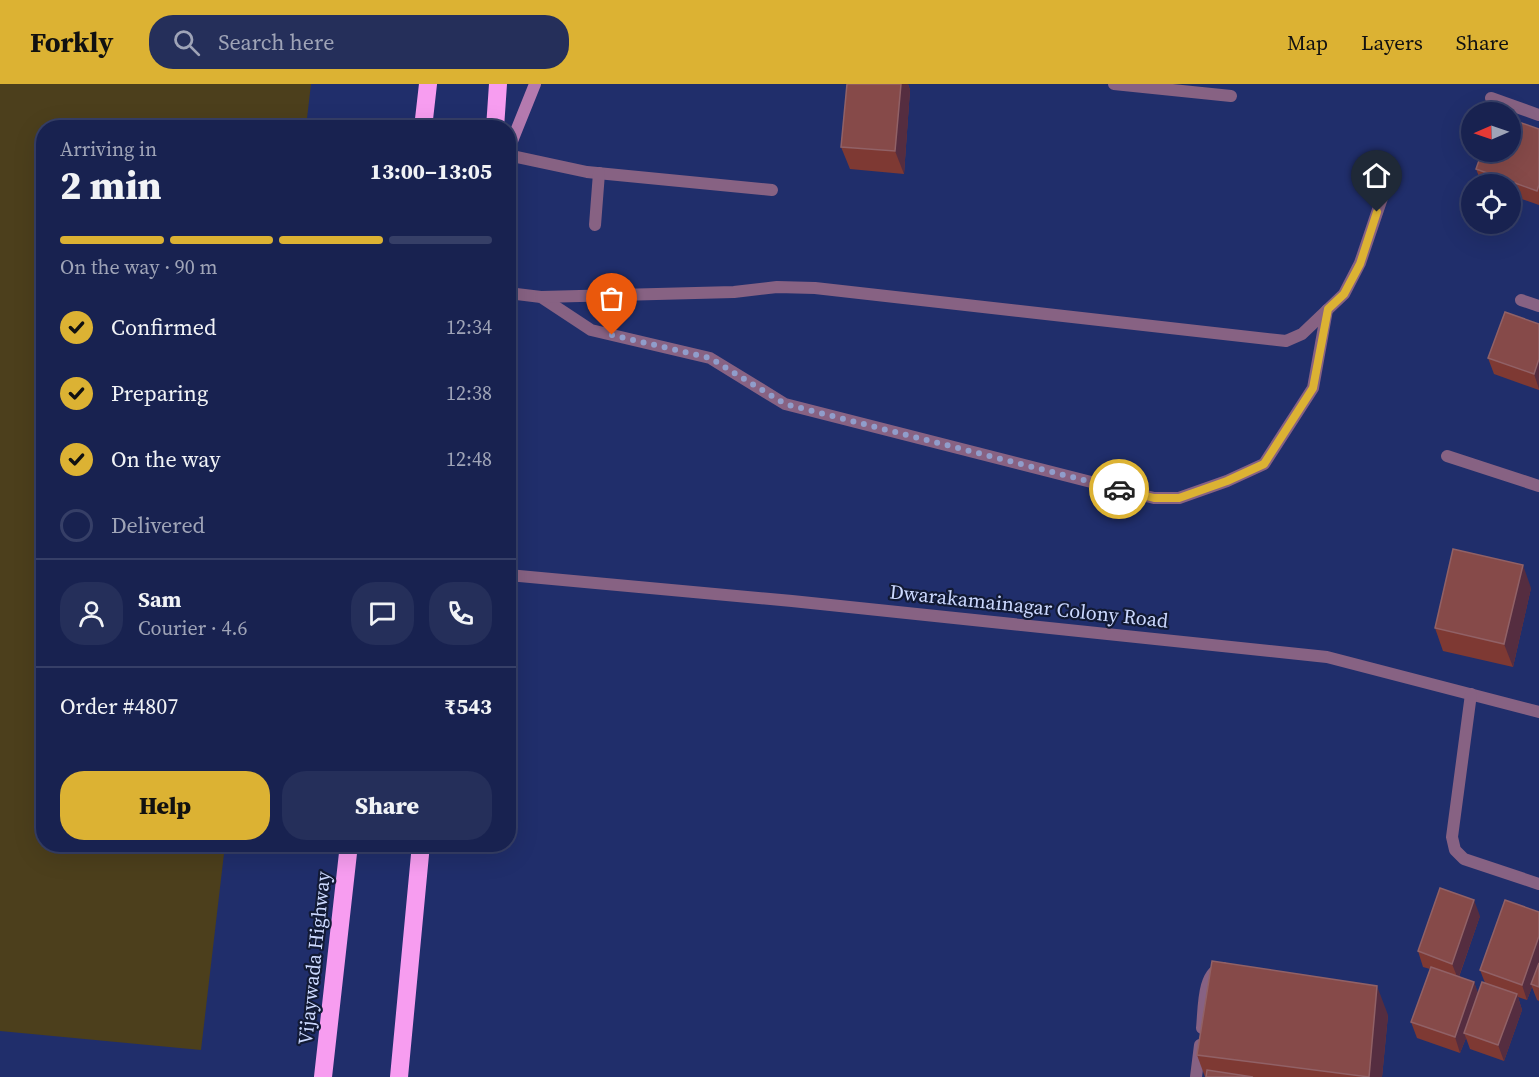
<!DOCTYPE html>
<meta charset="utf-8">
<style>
:root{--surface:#182250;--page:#252f5a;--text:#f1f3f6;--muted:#9fa4b7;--line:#363f67;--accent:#dcb233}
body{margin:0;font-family:"Source Serif 4",serif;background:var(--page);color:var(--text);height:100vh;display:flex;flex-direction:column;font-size:22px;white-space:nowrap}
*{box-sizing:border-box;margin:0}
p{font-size:20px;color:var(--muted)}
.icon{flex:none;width:33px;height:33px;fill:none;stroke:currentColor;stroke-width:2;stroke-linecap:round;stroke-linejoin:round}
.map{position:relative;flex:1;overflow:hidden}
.panel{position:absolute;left:36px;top:36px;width:480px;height:732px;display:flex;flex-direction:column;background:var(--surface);border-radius:24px;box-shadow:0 6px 24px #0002,0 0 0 2px var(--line)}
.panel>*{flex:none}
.needle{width:39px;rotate:268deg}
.tools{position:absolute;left:1461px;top:18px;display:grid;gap:12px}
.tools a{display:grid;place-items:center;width:60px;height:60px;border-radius:50%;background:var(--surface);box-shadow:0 6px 24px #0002,0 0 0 2px var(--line);font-size:30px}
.pin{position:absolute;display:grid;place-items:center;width:51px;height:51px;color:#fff;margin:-62px -26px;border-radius:50% 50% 50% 0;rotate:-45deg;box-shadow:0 0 6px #0007}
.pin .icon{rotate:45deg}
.courier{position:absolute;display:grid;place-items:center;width:60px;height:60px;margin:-30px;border:4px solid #dcb233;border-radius:50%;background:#fff;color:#222;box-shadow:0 2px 8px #0007}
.overview em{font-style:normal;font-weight:800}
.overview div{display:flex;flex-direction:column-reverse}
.overview{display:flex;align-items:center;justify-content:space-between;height:102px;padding:0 24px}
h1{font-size:39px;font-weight:800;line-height:45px}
.bar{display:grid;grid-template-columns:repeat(4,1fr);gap:9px 6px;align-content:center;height:72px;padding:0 24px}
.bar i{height:8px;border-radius:4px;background:var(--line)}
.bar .active{background:var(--accent)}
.bar p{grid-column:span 4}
.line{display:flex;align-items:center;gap:15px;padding:0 24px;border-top:2px solid var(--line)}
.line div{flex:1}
.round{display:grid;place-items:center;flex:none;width:63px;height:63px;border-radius:24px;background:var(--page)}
ol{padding:0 24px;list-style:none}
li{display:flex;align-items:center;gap:18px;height:66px}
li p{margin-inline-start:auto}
li .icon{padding:6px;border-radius:50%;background:var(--accent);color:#111;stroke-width:4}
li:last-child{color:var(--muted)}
li i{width:33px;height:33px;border:3px solid var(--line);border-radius:50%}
.button{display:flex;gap:12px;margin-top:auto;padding:12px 24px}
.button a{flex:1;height:69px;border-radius:24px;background:var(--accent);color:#111;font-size:24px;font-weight:800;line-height:69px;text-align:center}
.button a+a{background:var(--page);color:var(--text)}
header{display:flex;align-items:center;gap:36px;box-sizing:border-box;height:84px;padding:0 30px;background:var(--accent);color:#111}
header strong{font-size:28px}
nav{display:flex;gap:33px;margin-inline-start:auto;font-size:21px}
.search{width:420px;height:54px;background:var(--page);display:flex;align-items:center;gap:15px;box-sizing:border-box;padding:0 21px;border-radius:24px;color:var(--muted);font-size:22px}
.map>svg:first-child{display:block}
.green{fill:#4c3f1c}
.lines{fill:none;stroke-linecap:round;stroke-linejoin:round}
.lane{stroke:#876283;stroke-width:12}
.street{stroke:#876283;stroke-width:12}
.secondary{stroke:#b47aaf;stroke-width:12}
.highway{stroke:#f79df0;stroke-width:18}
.wall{fill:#7e3933}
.shaded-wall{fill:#552d40}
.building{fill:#864a49;stroke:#916166;stroke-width:1.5}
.done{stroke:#909dcb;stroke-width:6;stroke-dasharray:0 10.8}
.route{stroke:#dcb233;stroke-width:8}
.labels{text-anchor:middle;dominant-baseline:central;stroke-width:4.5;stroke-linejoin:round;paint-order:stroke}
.street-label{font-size:20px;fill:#ccd9ff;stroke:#121a35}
</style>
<header>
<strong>Forkly</strong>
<div class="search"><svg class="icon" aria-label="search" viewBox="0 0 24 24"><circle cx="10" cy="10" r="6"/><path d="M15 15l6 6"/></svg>Search here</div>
<nav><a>Map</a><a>Layers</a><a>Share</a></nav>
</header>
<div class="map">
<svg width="1539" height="993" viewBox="0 0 1539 993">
<rect width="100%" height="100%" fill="#202e6b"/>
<polygon class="green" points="0,0 311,0 306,43 44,44 44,760 225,761 201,966 0,947"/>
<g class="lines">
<g class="lane">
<polyline points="1114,0 1231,12"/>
<polyline points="508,209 541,213 591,246 710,274 785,320 1154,414 1179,414 1227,397 1264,380 1313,304 1327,226"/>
<polyline points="541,213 734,208 777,203 815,204 1286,257 1302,250 1344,210 1360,179 1383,111"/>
</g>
<g class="street">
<polyline points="1491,14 1539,31"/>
<polyline points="508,71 587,88 772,106"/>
<polyline points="595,141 599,89"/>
<polyline points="1521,216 1539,222"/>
<polyline points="1447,372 1539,402"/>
<polyline points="508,491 792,517 1327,573 1539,628"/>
<polyline points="1471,610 1452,753 1455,766 1464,775 1539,800"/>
<path d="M 1202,944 C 1204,927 1202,886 1223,884"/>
<polyline points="1196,993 1200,961"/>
</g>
<polyline class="secondary" points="508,67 535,0"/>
<g class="highway">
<polyline points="423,44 428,0"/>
<polyline points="495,44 498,0"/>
<polyline points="323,993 349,760"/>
<polyline points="399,993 421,760"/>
</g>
</g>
<g class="wall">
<polygon points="901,0 908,0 910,6 904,90 850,85 841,63"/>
<polygon points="1539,45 1539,121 1510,111 1510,100 1482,100 1476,85"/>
<polygon points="1539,240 1539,306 1494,290 1488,274"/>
<polygon points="1531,504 1513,583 1443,567 1435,544"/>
<polygon points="1539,828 1539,917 1537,916 1532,903 1527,916 1518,913 1522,926 1504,977 1470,965 1466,954 1460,969 1417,954 1411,938 1430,885 1423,883 1418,867 1480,832 1459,893 1474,898 1478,910 1485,899 1480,886"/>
<polygon points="1388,931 1382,993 1205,993 1197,971"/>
</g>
<g class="shaded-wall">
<polygon points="901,0 908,0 910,6 904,90 895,67"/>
<polygon points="1539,275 1539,305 1534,290"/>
<polygon points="1523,481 1531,504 1513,583 1504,560"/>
<polygon points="1474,816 1480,832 1458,895 1452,880"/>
<polygon points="1539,852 1539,883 1531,900 1532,903 1527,916 1522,901"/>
<polygon points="1474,898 1480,914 1464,949 1466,954 1460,969 1455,953"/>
<polygon points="1377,902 1388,931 1382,993 1369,993"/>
<polygon points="1517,910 1522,926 1504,977 1498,961"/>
</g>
<g class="building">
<polygon points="847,0 901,0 895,67 841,63"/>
<polygon points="1510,35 1539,45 1539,101 1537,107 1476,85 1482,68 1510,68"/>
<polygon points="1505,228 1539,240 1539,275 1534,290 1488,274"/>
<polygon points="1453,465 1523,481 1504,560 1435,544"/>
<polygon points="1440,804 1474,816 1452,880 1418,867"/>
<polygon points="1505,816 1539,828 1539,852 1522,901 1480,886"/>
<polygon points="1212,877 1377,902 1369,993 1197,971"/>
<polygon points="1539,879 1539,903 1531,900"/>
<polygon points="1431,883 1474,898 1455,953 1411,938"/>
<polygon points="1482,898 1517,910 1498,961 1464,949"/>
<polygon points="1207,986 1253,993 1206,993"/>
</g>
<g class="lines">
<polyline class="done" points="612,251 710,274 785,320 1119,405"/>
<polyline class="route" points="1119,405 1154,414 1179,414 1227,397 1264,380 1313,304 1328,225 1344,210 1360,180 1377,128"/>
</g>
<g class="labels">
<g class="street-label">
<text transform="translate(1029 522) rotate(6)">Dwarakamainagar Colony Road</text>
<text transform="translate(314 874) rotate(-84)">Vijaywada Highway</text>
</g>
</g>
</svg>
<div class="tools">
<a><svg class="needle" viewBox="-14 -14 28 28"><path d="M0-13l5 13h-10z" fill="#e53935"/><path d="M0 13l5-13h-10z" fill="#9fa4b7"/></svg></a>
<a><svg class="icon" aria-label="locate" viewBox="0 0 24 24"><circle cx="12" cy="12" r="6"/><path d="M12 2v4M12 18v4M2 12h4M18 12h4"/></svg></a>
</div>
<div class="pin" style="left:612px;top:251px;background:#ea580c"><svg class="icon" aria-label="bag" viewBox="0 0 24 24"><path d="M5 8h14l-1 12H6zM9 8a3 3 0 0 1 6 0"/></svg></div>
<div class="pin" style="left:1377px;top:128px;background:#1f2937"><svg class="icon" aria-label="home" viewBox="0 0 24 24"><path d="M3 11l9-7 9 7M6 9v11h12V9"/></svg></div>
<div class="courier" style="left:1119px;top:405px"><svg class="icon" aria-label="car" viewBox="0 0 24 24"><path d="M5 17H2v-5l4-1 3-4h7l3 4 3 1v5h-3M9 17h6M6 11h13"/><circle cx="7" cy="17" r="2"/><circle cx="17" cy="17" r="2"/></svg></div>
<section class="panel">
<div class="overview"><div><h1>2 min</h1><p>Arriving in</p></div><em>13:00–13:05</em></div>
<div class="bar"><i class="active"></i><i class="active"></i><i class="active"></i><i></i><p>On the way · 90 m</p></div>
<ol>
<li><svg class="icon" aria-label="check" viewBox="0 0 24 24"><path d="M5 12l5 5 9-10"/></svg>Confirmed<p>12:34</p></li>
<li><svg class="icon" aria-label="check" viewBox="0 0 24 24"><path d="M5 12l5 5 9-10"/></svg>Preparing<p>12:38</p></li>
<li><svg class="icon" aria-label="check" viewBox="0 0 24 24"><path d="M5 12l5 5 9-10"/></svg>On the way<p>12:48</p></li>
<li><i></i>Delivered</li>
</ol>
<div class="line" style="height:108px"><a class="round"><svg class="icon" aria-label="person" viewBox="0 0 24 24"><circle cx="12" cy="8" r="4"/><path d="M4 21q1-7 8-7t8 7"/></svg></a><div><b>Sam</b><p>Courier · 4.6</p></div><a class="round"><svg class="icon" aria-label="chat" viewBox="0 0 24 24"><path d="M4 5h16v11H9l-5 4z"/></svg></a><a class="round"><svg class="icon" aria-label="phone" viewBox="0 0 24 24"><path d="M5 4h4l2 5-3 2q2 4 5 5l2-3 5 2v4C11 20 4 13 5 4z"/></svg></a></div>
<div class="line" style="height:78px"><div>Order #4807</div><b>₹543</b></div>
<div class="button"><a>Help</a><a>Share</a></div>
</section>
</div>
